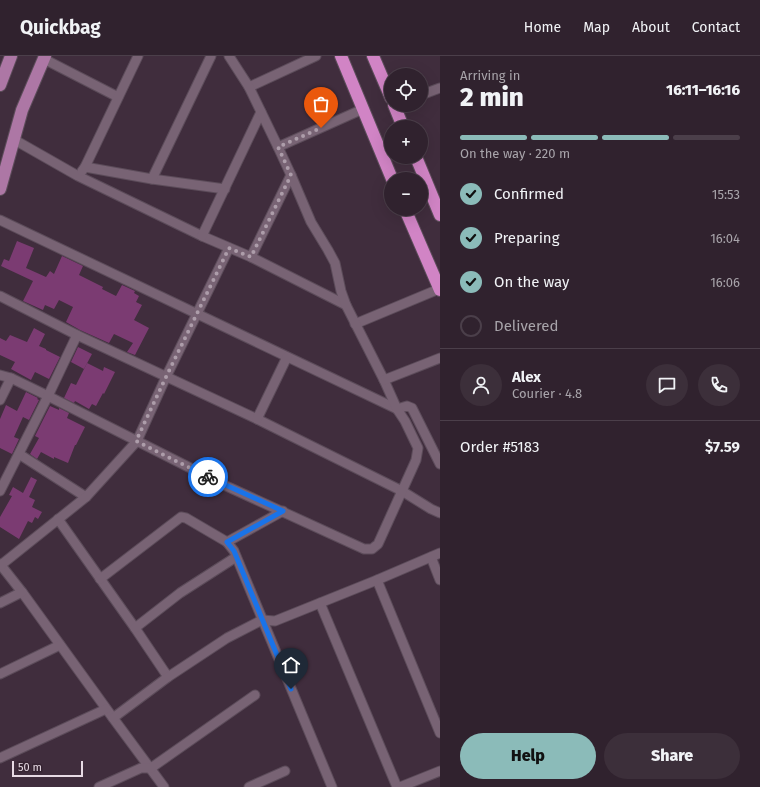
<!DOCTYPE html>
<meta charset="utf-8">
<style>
:root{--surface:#30222e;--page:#3c2f3a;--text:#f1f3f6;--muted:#a8a4aa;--line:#4b3f4a;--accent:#8bbbb9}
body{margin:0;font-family:"Fira Sans",sans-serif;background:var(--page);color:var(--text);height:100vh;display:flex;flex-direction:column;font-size:15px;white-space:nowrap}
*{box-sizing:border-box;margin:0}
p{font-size:13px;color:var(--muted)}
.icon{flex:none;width:22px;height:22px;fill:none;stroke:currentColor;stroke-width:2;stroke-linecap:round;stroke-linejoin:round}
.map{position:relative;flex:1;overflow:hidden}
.details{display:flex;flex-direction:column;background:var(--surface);width:320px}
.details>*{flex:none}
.controls{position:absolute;left:384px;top:12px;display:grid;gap:8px}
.controls a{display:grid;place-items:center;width:44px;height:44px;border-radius:50%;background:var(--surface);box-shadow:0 4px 16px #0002,0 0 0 1px var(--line);font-size:20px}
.scale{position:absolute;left:12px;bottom:10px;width:71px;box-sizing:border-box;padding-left:4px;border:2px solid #e7dae4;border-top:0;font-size:11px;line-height:14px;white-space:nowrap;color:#e7dae4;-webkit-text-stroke:3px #362432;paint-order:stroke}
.pin{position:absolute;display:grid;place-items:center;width:34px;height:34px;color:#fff;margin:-41px -17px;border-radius:50% 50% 50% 0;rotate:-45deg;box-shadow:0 0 4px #0007}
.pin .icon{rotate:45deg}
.courier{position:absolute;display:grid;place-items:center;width:40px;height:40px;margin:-20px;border:3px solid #1a73e8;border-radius:50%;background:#fff;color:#222;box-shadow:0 1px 5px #0007}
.summary em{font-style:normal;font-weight:800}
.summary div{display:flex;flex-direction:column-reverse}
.summary{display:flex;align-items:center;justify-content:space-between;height:68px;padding:0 20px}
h1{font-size:26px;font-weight:800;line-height:30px}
.bar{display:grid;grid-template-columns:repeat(4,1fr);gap:6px 4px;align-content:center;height:48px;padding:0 20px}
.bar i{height:5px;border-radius:3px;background:var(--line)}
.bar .on{background:var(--accent)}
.bar p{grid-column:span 4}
.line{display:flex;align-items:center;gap:10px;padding:0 20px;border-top:1px solid var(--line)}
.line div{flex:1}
.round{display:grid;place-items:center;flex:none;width:42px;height:42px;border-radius:21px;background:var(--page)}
ol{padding:0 20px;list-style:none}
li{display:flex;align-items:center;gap:12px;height:44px}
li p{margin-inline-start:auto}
li .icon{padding:4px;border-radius:50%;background:var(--accent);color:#111;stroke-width:4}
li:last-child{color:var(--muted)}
li i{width:22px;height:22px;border:2px solid var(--line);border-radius:50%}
.button{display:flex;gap:8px;margin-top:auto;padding:8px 20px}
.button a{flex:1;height:46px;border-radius:24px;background:var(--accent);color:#111;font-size:16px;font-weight:800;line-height:46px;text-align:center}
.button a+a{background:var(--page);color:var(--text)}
header{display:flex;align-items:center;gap:24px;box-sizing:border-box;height:56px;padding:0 20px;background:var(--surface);border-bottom:1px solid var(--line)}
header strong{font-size:19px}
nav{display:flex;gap:22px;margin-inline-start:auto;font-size:14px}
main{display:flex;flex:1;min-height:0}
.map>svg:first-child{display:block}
.building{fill:#7b3b72}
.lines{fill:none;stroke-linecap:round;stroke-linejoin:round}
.street-casing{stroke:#5c4c5a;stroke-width:11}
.primary-casing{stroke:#5c4c5a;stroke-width:14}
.highway-casing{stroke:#5c4c5a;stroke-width:14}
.street{stroke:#786374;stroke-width:9}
.primary{stroke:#ad77a5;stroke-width:12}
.highway{stroke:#d184c5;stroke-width:12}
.done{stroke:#ad9daa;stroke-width:4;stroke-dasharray:0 7.2}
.route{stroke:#1a73e8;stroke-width:5}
</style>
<header>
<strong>Quickbag</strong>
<nav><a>Home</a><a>Map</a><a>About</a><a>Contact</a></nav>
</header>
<main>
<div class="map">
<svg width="440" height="731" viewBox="0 0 440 731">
<rect width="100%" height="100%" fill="#402d3d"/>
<g class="building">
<polygon points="17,185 34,192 26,212 46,221 50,215 54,218 62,200 83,210 79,219 103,231 102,233 116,240 122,229 135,235 134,237 139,240 136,246 142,249 134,264 149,272 135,299 127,296 133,287 114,278 109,287 80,274 66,266 73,251 59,244 54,253 45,249 43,254 23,245 33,225 1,210 4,203 9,205"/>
<polygon points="34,272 45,278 39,290 46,293 46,294 60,301 49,323 35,316 31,324 11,313 15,306 0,299 0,282 6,285 10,279 27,286"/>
<polygon points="78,291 92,298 84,313 71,306"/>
<polygon points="87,307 103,315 104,311 115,316 104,338 103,337 96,350 92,348 89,353 75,345 74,347 64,342 71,327 76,329"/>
<polygon points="26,336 38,342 37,343 39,344 29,364 23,361 14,381 19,383 12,398 0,392 0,363 6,349 17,355"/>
<polygon points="50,350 59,354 59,352 69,357 67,362 85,371 76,389 75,389 68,407 54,401 54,403 41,396 37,403 30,398 39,382 35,380"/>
<polygon points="31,421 37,424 29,441 35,444 32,451 42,456 38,463 35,461 32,467 28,465 19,483 0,471 0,461 12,440 9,439 13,431 23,437"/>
</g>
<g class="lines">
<defs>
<g id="street">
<polyline points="44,3 118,41"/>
<polyline points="249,31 316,0"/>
<polyline points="421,39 440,32"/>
<polyline points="13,83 78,120 202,180 251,201 346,249"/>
<polyline points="278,91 363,53"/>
<polyline points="85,111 152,123 225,133"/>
<polyline points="82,115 85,111 138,0"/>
<polyline points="152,123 211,0"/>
<polyline points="0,164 397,353 407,350 412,352 440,408"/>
<polyline points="202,180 261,56"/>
<polyline points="251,201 291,119"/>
<polyline points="0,240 77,279 257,363 402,435 431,453 440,457"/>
<polyline points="355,268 439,233"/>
<polyline points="0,319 11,322 48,340 224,429 364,493 372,493 378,488 416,404 418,392 405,365 397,353 384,324 346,249 341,235 335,207 328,194 311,166 291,119 278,91 249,31 229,0"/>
<polyline points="384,324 440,302"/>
<polyline points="0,344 11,322"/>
<polyline points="257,363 287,301"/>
<polyline points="19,398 86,441"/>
<polyline points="0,435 48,340 77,279"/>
<polyline points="58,463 135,572 168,621"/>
<polyline points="227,486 283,455"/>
<polyline points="431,501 440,524"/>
<polyline points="0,508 22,536 113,662 164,731"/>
<polyline points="1,509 86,441 137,385 166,321 229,192"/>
<polyline points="100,523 181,461 186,462 227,486 234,495 332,731"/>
<polyline points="377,524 440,677"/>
<polyline points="0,547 22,536"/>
<polyline points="320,547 397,731"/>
<polyline points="135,572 180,537 236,501"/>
<polyline points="0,618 60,589"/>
<polyline points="113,662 168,621 227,582 262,564 275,565 377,524 440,497"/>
<polyline points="0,702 106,653"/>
<polyline points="99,731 141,712 151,712 255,639"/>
<polyline points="249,731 285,715"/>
<polyline points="400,731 440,715"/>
</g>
<g id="primary">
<polyline points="0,29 11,0"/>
<polyline points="0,133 22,54 45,0"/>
</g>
<g id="highway">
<polyline points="341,0 392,123"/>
<polyline points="373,0 391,42"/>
<polyline points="394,49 403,71"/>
<polyline points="416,101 440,159"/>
<polyline points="405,153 440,234"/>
</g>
</defs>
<use href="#street" class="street-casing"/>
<use href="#primary" class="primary-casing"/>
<use href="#highway" class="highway-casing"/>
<use href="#street" class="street"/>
<use href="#primary" class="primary"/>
<use href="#highway" class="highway"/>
</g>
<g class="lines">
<polyline class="done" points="208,421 136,385 166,321 229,192 251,201 291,119 278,91 321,72"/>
<polyline class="route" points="208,421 283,455 227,486 234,495 291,633"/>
</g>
</svg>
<div class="controls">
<a><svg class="icon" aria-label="locate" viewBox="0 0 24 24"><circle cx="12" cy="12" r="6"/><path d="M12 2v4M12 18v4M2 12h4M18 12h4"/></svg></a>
<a>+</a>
<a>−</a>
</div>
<div class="scale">50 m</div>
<div class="pin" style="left:321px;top:72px;background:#ea580c"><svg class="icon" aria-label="bag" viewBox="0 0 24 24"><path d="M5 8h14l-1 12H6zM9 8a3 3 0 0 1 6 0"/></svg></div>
<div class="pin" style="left:291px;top:633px;background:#1f2937"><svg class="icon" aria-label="home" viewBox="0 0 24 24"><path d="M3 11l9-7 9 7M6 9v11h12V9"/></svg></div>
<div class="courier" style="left:208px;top:421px"><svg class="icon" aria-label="bike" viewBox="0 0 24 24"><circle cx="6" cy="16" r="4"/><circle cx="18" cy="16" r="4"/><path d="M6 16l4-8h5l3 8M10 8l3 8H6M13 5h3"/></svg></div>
</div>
<section class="details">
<div class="summary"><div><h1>2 min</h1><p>Arriving in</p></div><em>16:11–16:16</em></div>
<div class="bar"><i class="on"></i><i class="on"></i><i class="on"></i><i></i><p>On the way · 220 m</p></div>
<ol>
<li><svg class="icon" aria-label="check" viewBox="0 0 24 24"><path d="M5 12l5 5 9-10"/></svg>Confirmed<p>15:53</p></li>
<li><svg class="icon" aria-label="check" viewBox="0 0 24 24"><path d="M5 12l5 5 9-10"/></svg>Preparing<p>16:04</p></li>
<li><svg class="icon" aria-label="check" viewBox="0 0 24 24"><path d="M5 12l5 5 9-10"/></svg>On the way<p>16:06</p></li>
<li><i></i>Delivered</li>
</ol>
<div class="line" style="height:72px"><a class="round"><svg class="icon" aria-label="person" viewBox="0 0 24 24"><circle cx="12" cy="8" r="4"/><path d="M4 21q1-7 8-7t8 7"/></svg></a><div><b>Alex</b><p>Courier · 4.8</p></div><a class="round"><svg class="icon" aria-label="chat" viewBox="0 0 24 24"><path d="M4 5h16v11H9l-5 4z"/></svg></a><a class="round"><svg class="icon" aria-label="phone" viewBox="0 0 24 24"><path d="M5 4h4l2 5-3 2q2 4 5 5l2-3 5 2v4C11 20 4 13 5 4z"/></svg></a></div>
<div class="line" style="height:52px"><div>Order #5183</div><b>$7.59</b></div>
<div class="button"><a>Help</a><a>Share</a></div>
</section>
</main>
